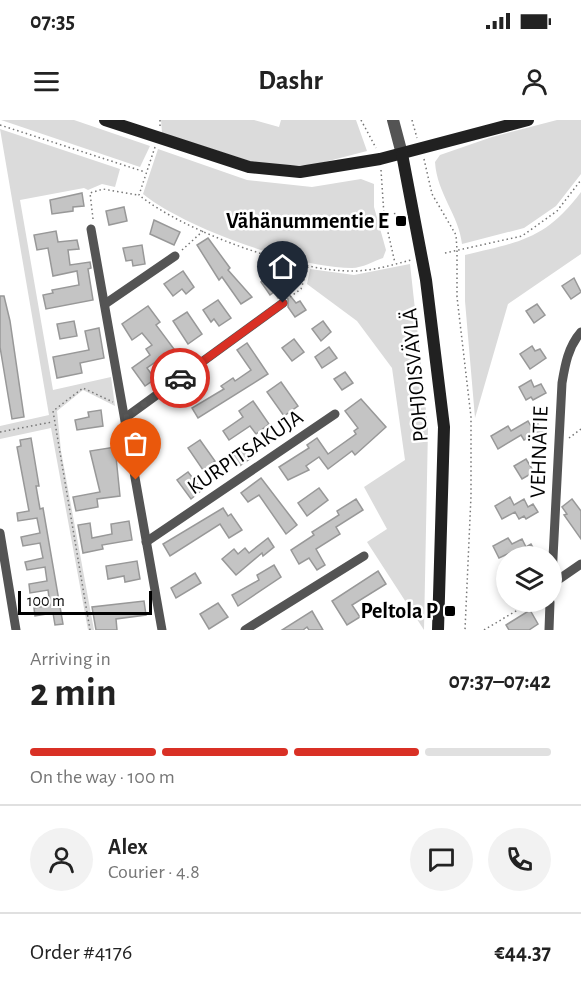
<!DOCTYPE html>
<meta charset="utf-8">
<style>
:root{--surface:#fff;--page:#f2f2f2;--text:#222;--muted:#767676;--line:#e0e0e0;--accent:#d93025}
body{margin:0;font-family:"Alegreya Sans",sans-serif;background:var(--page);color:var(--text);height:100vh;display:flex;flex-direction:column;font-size:22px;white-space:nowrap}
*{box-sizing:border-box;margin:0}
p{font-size:20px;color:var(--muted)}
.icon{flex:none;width:33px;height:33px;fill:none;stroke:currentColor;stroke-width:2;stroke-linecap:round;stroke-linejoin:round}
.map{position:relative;height:510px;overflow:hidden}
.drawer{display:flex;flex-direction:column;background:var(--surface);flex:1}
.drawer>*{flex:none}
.fabs{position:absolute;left:496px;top:426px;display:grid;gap:12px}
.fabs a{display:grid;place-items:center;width:66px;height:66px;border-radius:50%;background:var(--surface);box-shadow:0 3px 9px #0003;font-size:30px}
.scale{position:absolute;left:18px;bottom:15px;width:134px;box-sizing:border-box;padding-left:6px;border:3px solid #000;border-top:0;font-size:16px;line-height:21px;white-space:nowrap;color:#000;-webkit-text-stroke:4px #fff;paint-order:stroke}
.pin{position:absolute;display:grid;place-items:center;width:51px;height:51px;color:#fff;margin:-62px -26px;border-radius:50% 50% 50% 0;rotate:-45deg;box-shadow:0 0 6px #0007}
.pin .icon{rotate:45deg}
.courier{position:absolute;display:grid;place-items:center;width:60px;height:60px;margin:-30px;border:4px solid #d93025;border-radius:50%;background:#fff;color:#222;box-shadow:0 2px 8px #0007}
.headline em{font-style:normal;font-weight:700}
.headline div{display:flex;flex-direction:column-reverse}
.headline{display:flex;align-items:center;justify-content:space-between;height:102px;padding:0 30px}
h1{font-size:39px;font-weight:700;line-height:45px}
.bar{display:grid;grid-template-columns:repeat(4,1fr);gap:9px 6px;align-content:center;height:72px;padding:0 30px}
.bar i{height:8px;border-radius:4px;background:var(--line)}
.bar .active{background:var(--accent)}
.bar p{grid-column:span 4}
.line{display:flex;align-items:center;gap:15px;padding:0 30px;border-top:2px solid var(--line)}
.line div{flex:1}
.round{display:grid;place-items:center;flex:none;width:63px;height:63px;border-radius:32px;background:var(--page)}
.status{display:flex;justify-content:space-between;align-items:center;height:42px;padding:0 30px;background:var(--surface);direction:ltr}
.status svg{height:16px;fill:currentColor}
header{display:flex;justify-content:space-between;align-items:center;height:78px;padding:0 30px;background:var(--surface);font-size:27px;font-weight:700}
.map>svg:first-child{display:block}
.green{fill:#dbdbdb}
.building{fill:#c4c4c4;stroke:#989898;stroke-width:1.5}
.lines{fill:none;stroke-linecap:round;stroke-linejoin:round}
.path{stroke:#767676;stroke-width:1.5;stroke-dasharray:1.5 3;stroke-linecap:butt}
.minor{stroke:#545454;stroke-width:9}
.tertiary{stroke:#545454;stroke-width:12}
.secondary{stroke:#212121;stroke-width:12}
.done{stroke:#595959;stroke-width:6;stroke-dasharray:0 10.8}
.route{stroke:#d93025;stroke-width:8}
.poi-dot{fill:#000;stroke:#fff;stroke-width:2}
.labels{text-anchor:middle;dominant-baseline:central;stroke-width:5;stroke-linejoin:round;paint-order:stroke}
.poi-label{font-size:22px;font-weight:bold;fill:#000;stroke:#fff;text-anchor:end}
.street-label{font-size:22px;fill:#000;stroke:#fff}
</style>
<div class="status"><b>07:35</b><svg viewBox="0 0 49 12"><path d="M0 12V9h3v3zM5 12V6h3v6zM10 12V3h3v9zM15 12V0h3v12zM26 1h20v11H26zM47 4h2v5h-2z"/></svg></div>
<header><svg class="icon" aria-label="menu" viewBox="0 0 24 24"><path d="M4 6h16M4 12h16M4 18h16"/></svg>Dashr<svg class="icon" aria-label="person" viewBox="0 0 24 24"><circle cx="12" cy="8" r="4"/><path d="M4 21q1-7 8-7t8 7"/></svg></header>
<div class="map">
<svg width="581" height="510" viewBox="0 0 581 510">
<rect width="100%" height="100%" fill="#fff"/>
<g class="green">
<polygon points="1,0 74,0 150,26 140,47"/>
<polygon points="161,0 254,0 279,7 281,0 356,0 367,31 313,45 262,45 162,13"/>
<path d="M 557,0 L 581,0 L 581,54 L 556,86 L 524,108 L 462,124 C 459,95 437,74 435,42 L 440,35 L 492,17 Z"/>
<polygon points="0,9 120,49 115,67 102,64 88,70 84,68 20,80 53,270 111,257 115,286 83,270 57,291 61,331 94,510 88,510 51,308 0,319 0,306 49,295"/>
<path d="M 158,29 L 247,60 L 312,67 L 361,59 L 374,64 L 374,87 L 386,130 L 383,138 C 374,141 362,148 352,148 C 297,148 185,108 143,74 Z"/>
<path d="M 581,72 L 581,134 L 508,184 L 475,298 L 465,181 L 465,135 C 520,122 546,119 581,72 Z"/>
<polygon points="410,144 428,308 424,510 367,422 387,409 364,367 405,340 392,248 357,201 307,164 310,149 354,155"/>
</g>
<g class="building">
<polygon points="82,73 84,86 73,87 73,91 52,94 50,80"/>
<polygon points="124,87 127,101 109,105 106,91"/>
<polygon points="154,100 180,112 174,125 150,114"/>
<polygon points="56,111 58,122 77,120 79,129 68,130 70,145 90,142 91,148 88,149 93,180 46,189 43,175 53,173 52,170 79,165 77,151 53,156 48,128 37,130 34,115"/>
<polygon points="208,118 230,148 228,150 252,177 241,184 222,157 219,160 197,125"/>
<polygon points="142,125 145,144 133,146 132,140 126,141 123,128"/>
<polygon points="183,151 194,167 186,174 182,169 173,176 164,164"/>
<polygon points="270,155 281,170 284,168 296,183 300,181 306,190 295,197 288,187 288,179 283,176 278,178 274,172 270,175 261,162"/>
<polygon points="574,158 581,172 571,179 562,166"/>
<polygon points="0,176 4,176 10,201 24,297 12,299 0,227"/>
<polygon points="218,180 231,198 219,206 214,199 211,202 203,190"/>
<polygon points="537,184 545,195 534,203 526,191"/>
<polygon points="148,186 160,202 156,205 174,229 147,248 155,259 145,266 132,248 150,235 146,229 152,225 142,213 132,220 122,204"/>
<polygon points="187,192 202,214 188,224 173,201"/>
<polygon points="74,201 77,216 60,219 57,204"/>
<polygon points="323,201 331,212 321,221 312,209"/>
<polygon points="99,208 104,238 80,243 82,253 57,258 53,237 89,230 85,211"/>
<polygon points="294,219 304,232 292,241 282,228"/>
<polygon points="247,223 268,254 198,298 192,288 224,269 221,266 233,258 235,261 251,250 237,230"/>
<polygon points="532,226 535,231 540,229 546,238 530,249 520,234"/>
<polygon points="329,227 337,238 322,248 315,237"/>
<polygon points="345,252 353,263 342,270 334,259"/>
<polygon points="531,260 534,267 541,264 546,273 533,280 531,277 526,280 519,267"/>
<polygon points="281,262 298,286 284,296 267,272"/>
<polygon points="361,279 386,307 355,335 352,331 328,349 319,337 306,346 309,350 288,360 279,347 309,328 307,325 317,318 328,334 356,314 354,311 358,308 345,291"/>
<polygon points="253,281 269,304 256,314 250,306 229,320 223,311 243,297 239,291"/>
<polygon points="101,290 103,306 77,310 75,300 89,297 88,292"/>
<polygon points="528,301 532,308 538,304 543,312 524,320 521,315 498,329 491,316 508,306 511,311"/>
<polygon points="31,318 39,366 36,366 40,389 43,388 63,504 55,505 53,493 35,496 34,488 50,485 48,470 30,473 29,464 47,461 45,447 27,450 25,442 43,438 40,423 23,426 21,417 40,413 37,398 18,401 17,393 29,391 17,327 21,326 20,320"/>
<polygon points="200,320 215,341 203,350 188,328"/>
<polygon points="247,326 254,336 238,347 232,337"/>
<polygon points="115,327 120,376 97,379 98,387 76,391 73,377 100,372 90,331"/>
<polygon points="526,339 534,352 522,359 514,346"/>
<polygon points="188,352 202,370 191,379 177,360"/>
<polygon points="261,358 297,405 286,414 259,375 248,382 241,373"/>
<polygon points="319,368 328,380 307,396 298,383"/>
<polygon points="510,377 514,385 524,379 528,387 533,384 538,392 526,399 524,396 519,399 515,392 502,399 495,386"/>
<polygon points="356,379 363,390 336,407 340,414 316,429 325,445 317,450 309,438 299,444 291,430 314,415 312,412 339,395 337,391"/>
<polygon points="572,379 581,391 581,419 564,395 567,394 562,387"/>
<polygon points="223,388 228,396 231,394 242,410 229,418 220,404 170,436 163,424"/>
<polygon points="129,401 132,420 102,425 103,429 83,433 78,405 90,403 92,418 112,414 111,404"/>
<polygon points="268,418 274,427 263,436 262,433 236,455 222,439 234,429 238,434 245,428 249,433"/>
<polygon points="508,418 512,424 522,419 526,427 531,424 536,433 529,436 515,436 512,432 499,438 493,426"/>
<polygon points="137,441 140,459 125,462 124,456 108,459 106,446"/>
<polygon points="274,445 281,457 238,486 232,475 259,460 257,455"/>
<polygon points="378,451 386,464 352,485 360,497 347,505 332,481"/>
<polygon points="195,453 201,463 176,478 171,468"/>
<polygon points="144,481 146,495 116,499 117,510 96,510 92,487"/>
<polygon points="218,483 228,497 209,509 200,494"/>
<polygon points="530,490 538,504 529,510 509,510 506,505"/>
<polygon points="312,491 323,510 309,510 307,507 303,510 282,510"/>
</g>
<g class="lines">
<g class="path">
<polyline points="160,0 160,8"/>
<polyline points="361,0 376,28"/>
<polyline points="412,0 417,18"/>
<polyline points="0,5 145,52"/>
<path d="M 155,27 L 139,75 C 183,111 296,152 353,151 C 372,151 392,145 411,140"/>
<polyline points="424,39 432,74 456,115 457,130 457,177 471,297 471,376 465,510"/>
<polyline points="381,50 384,95 395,143"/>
<polyline points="385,95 398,93"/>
<polyline points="93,99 90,73 103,69 138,75"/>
<polyline points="182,130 203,111"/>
<polyline points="445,133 522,116 557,91 581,60"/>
<polyline points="290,177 301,169 308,147"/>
<polyline points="0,312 52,302"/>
<polyline points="569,318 581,309"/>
<polyline points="90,510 53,291 83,268 113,282"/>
<polyline points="484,510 531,482"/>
</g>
<g class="minor">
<polyline points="91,109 162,510"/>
<polyline points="105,184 175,136"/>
<polyline points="125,298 283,183"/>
<polyline points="0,413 16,510"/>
<polyline points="146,422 335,294"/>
<path d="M 552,457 L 562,263 C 565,245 568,227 581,212"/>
<polyline points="552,464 581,444"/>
<polyline points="245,510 364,436"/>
<polyline points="549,510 550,482"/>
</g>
<polyline class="tertiary" points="393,0 402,34"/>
<g class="secondary">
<polyline points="105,0 249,47 300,52 380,39 528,0"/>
<polyline points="402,34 426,160 444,307 438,510"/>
</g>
</g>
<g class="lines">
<polyline class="done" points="136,360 125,298 180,258"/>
<polyline class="route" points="180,258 283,183"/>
</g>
<g class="poi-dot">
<rect x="395" y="95" width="12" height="12" rx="3"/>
<rect x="444" y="485" width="12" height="12" rx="3"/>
</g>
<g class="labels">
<g class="poi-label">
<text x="389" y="101">Vähänummentie E</text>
<text x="438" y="491">Peltola P</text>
</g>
<g class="street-label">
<text transform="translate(415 255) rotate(-95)">POHJOISVÄYLÄ</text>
<text transform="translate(245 332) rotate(-34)">KURPITSAKUJA</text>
<text transform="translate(539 332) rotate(-88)">VEHNÄTIE</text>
</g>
</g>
</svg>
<div class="fabs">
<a><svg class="icon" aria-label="layers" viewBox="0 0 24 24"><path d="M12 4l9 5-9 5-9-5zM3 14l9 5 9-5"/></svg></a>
</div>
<div class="scale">100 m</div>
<div class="pin" style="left:136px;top:360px;background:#ea580c"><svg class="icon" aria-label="bag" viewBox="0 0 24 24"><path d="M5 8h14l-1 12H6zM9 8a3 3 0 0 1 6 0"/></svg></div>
<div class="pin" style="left:283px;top:183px;background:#1f2937"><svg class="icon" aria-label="home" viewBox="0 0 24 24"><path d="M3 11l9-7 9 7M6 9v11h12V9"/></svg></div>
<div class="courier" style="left:180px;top:258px"><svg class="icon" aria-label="car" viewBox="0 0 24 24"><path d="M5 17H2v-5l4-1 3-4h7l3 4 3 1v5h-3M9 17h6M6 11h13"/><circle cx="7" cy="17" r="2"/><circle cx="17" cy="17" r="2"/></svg></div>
</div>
<section class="drawer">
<div class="headline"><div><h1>2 min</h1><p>Arriving in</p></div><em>07:37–07:42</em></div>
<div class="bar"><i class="active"></i><i class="active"></i><i class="active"></i><i></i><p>On the way · 100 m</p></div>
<div class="line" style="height:108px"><a class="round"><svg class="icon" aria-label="person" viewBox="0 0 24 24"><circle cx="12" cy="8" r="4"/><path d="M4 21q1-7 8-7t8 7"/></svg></a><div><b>Alex</b><p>Courier · 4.8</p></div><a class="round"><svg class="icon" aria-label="chat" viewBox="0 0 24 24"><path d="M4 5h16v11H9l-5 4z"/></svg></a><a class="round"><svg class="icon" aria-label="phone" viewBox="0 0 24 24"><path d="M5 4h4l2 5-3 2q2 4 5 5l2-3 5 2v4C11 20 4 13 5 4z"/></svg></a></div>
<div class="line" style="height:78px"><div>Order #4176</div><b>€44.37</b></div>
</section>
